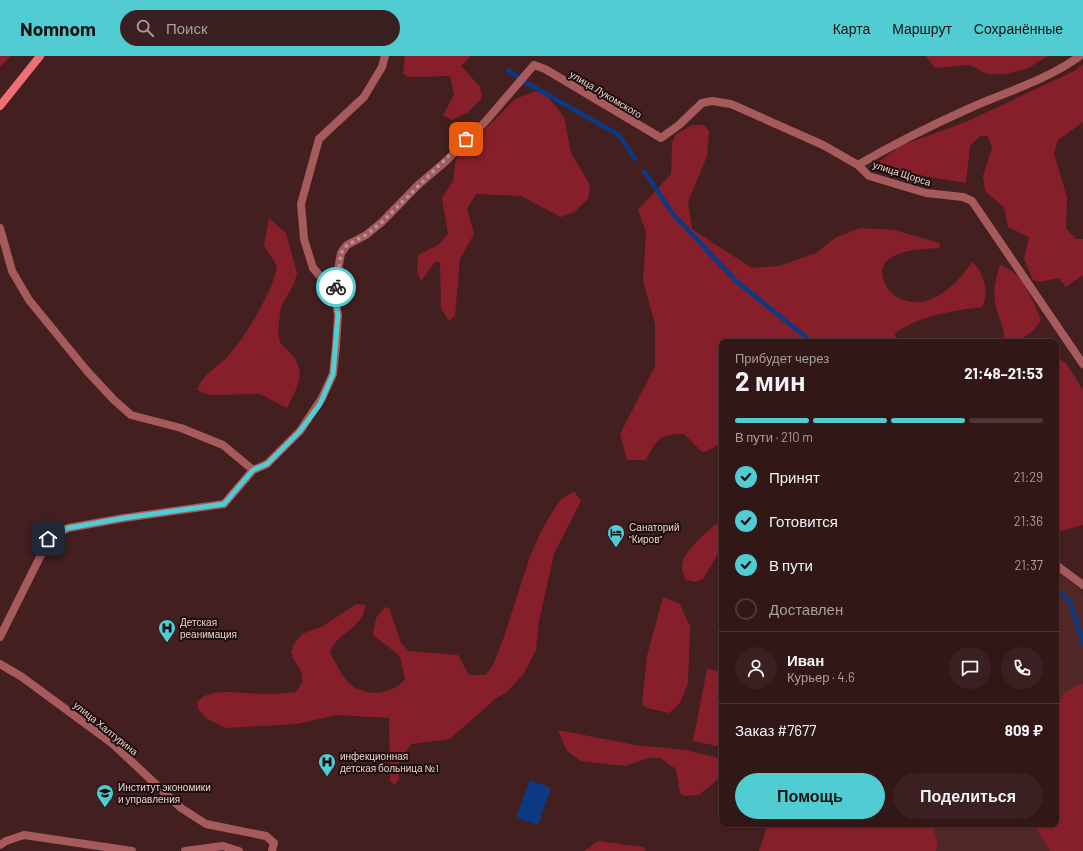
<!DOCTYPE html>
<html lang="ru">
<meta charset="utf-8">
<style>
:root{--surface:#321717;--page:#3a2020;--text:#f1f3f6;--muted:#a89fa1;--line:#4d3636;--accent:#51ccd3}
body{margin:0;font-family:Barlow,sans-serif;background:var(--page);color:var(--text);height:100vh;display:flex;flex-direction:column;font-size:15px;white-space:nowrap}
*{box-sizing:border-box;margin:0}
p{font-size:13px;color:var(--muted)}
.icon{flex:none;width:22px;height:22px;fill:none;stroke:currentColor;stroke-width:2;stroke-linecap:round;stroke-linejoin:round}
.map{position:relative;flex:1;overflow:hidden}
.details{position:absolute;left:719px;top:283px;width:340px;height:488px;display:flex;flex-direction:column;background:var(--surface);border-radius:8px;box-shadow:0 1px 3px #0004,0 0 0 1px var(--line)}
.details>*{flex:none}
.pin{position:absolute;display:grid;place-items:center;width:34px;height:34px;color:#fff;margin:-17px;border-radius:8px;box-shadow:0 2px 6px #0006}
.courier{position:absolute;display:grid;place-items:center;width:40px;height:40px;margin:-20px;border:3px solid #51ccd3;border-radius:50%;background:#fff;color:#222;box-shadow:0 1px 5px #0007}
.headline em{font-style:normal;font-weight:700}
.headline div{display:flex;flex-direction:column-reverse}
.headline{display:flex;align-items:center;justify-content:space-between;height:68px;padding:0 16px}
h1{font-size:26px;font-weight:700;line-height:30px}
.bar{display:grid;grid-template-columns:repeat(4,1fr);gap:6px 4px;align-content:center;height:48px;padding:0 16px}
.bar i{height:5px;border-radius:3px;background:var(--line)}
.bar .on{background:var(--accent)}
.bar p{grid-column:span 4}
.line{display:flex;align-items:center;gap:10px;padding:0 16px;border-top:1px solid var(--line)}
.line div{flex:1}
.round{display:grid;place-items:center;flex:none;width:42px;height:42px;border-radius:21px;background:var(--page)}
ol{padding:0 16px;list-style:none}
li{display:flex;align-items:center;gap:12px;height:44px}
li p{margin-inline-start:auto}
li .icon{padding:4px;border-radius:50%;background:var(--accent);color:#111;stroke-width:4}
li:last-child{color:var(--muted)}
li i{width:22px;height:22px;border:2px solid var(--line);border-radius:50%}
.cta{display:flex;gap:8px;margin-top:auto;padding:8px 16px}
.cta a{flex:1;height:46px;border-radius:24px;background:var(--accent);color:#111;font-size:16px;font-weight:700;line-height:46px;text-align:center}
.cta a+a{background:var(--page);color:var(--text)}
header{display:flex;align-items:center;gap:24px;box-sizing:border-box;height:56px;padding:0 20px;background:var(--accent);color:#111}
header strong{font-size:19px}
nav{display:flex;gap:22px;margin-inline-start:auto;font-size:14px}
.search{width:280px;height:36px;background:var(--page);display:flex;align-items:center;gap:10px;box-sizing:border-box;padding:0 14px;border-radius:22px;color:var(--muted);font-size:15px}
.map>svg:first-child{display:block}
.built{fill:#522728}
.green{fill:#871f2a}
.water{fill:#0b3983}
.lines{fill:none;stroke-linecap:round;stroke-linejoin:round}
.stream{stroke:#0b3983;stroke-width:4.5}
.street{stroke:#a75a5b;stroke-width:8}
.secondary{stroke:#ed7074;stroke-width:8}
.done{stroke:#b09393;stroke-width:4;stroke-dasharray:0 7.2}
.route{stroke:#51ccd3;stroke-width:5}
.labels{text-anchor:middle;dominant-baseline:central;stroke-width:4;stroke-linejoin:round;paint-order:stroke}
.street-label{font-size:10px;fill:#ebd2d1;stroke:#1f0e0e}
.poi-label{font-size:10px;fill:#ebd2d1;stroke:#1f0e0e;text-anchor:start}
</style>
<header>
<strong>Nomnom</strong>
<div class="search"><svg class="icon" aria-label="search" viewBox="0 0 24 24"><circle cx="10" cy="10" r="6"/><path d="M15 15l6 6"/></svg>Поиск</div>
<nav><a>Карта</a><a>Маршрут</a><a>Сохранённые</a></nav>
</header>
<div class="map">
<svg width="1083" height="795" viewBox="0 0 1083 795">
<rect width="100%" height="100%" fill="#431f1f"/>
<polygon class="built" points="1056,516 1081,533 1083,541 1083,795 936,795 920,768 1056,768"/>
<g class="green">
<polygon points="0,0 11,0 0,11"/>
<polygon points="405,0 471,0 461,10 480,31 482,42 467,57 452,64 443,59 454,39 450,20 409,21 403,18"/>
<polygon points="926,0 1048,0 1028,12 1007,18 987,18 970,9 935,12"/>
<polygon points="1083,8 1083,66 1058,84 1054,98 1067,141 1066,173 1076,183 1083,183 1083,219 1066,231 1059,222 1039,226 1033,224 1024,203 1029,181 1008,171 1004,151 985,135 983,120 992,92 988,80 980,80 970,90 966,127 883,113 877,107 900,90 968,65 1074,15"/>
<polygon points="536,35 546,38 564,61 571,97 590,129 588,143 574,156 561,161 521,140 476,138 467,153 474,178 460,203 455,260 449,265 441,252 440,206 435,206 421,225 417,215 418,199 438,189 448,178 442,142 453,125 456,103 515,43"/>
<path d="M 692,69 L 704,69 L 709,75 L 707,100 L 688,146 L 692,173 L 752,212 L 779,210 L 816,197 L 835,182 L 860,172 L 894,174 L 940,187 L 939,192 C 923,193 903,193 889,203 C 875,212 885,234 897,241 C 904,246 921,248 929,244 C 948,237 961,222 972,206 C 984,216 990,238 982,251 C 952,255 921,259 895,277 L 897,286 L 722,286 L 722,386 L 707,395 L 702,396 L 684,378 C 660,377 656,385 646,404 L 627,404 L 620,378 L 655,310 L 655,268 L 643,225 L 646,176 L 638,154 L 671,118 L 672,87 L 676,78 Z"/>
<path d="M 269,162 L 286,177 L 297,217 L 294,228 L 281,250 L 278,275 L 280,287 C 308,311 302,323 287,352 L 260,338 L 210,339 L 197,334 C 201,320 216,312 226,302 C 244,283 273,236 277,210 L 264,189 Z"/>
<path d="M 1000,209 C 1023,216 1031,242 1041,263 C 1035,277 1020,286 1004,286 C 1005,267 997,262 995,246 C 993,233 996,221 1000,209 Z"/>
<polygon points="1056,301 1066,307 1083,334 1083,469 1056,476"/>
<path d="M 574,435 L 581,445 L 554,498 L 539,565 L 536,594 L 524,617 L 507,636 L 495,643 L 450,683 L 411,688 L 398,708 L 399,723 L 395,729 L 390,725 L 389,662 L 337,659 L 297,668 L 226,672 L 207,663 L 198,653 L 197,646 C 211,629 246,639 265,638 C 275,638 286,637 296,636 C 311,616 296,614 291,596 L 295,586 L 302,578 L 323,570 L 356,548 L 365,549 C 365,572 335,577 330,597 C 335,605 340,616 346,624 C 361,641 391,641 405,623 L 400,600 L 373,579 L 376,562 L 385,551 L 389,552 L 401,587 L 409,595 L 458,599 L 469,619 L 485,619 L 492,611 L 504,581 L 529,503 L 542,473 L 560,444 Z"/>
<path d="M 722,464 L 722,491 L 703,523 L 696,526 L 686,524 C 683,519 681,512 683,506 C 685,494 712,470 722,464 Z"/>
<polygon points="663,541 680,548 690,571 688,627 680,647 669,657 647,652 642,648 647,600"/>
<polygon points="707,613 722,616 722,691 693,685"/>
<polygon points="1079,628 1083,628 1083,795 1050,795 1034,768 1056,768 1056,652 1064,637"/>
<polygon points="558,674 635,689 686,694 722,703 722,720 699,739 684,740 680,737 676,713 660,702 649,702 625,710 581,705 567,695"/>
<path d="M 768,768 L 930,768 C 935,776 939,785 936,795 L 759,795 Z"/>
<polygon points="598,785 643,791 646,795 584,795"/>
</g>
<polygon class="water" points="530,724 551,732 538,769 516,762"/>
<g class="lines">
<g class="stream">
<polyline points="508,14 525,26 619,79 635,103"/>
<polyline points="644,115 673,158 736,225 812,286"/>
<polyline points="1061,538 1070,545 1083,587"/>
</g>
<g class="street">
<path d="M 858,109 C 894,88 932,69 970,52 C 1006,36 1047,24 1080,0"/>
<polyline points="0,172 12,215 29,244 87,315 114,344 131,359 181,372 223,389 253,414"/>
<polyline points="334,236 313,212 304,183 301,148 319,83 364,41 382,11 385,0"/>
<polyline points="1056,509 1083,529"/>
<polyline points="0,581 49,483 68,472 124,462 224,448 253,414 267,408 300,375 322,342 333,318 336,290 338,259 334,236 341,197 347,189 366,179 382,166 418,129 445,106 485,66 534,9 545,13 661,82 679,69 702,47 712,45 731,48 823,89 858,109 869,120 926,137 963,141 972,145 1083,308"/>
<polyline points="0,608 22,621 113,688 181,752 206,768 266,780 274,787 272,795"/>
<polyline points="0,789 6,785 24,779 132,795"/>
<polyline points="185,795 223,790 239,795"/>
</g>
<polyline class="secondary" points="0,50 40,0"/>
</g>
<g class="lines">
<polyline class="done" points="336,231 341,197 347,189 366,179 382,166 466,83"/>
<polyline class="route" points="48,483 68,472 124,462 224,448 253,414 267,408 300,375 320,348 333,318 338,259 334,236 336,231"/>
</g>
<defs>
<symbol id="hotel-pin" viewBox="-11 -11 22 30"><path d="M0 17L-7.5 6A9.5 9.5 0 1 1 7.5 6Z" fill="#51ccd3" stroke="#1f0e0e"/><path d="M-6-4.5h1.5V1H6V5H4.5V3h-9V5H-6ZM-4 0a1.8 1.8 0 1 1 3.6 0ZM.5 0V-2.5h3Q6-2.5 6 0Z" fill="#111"/></symbol>
<symbol id="hospital-pin" viewBox="-11 -11 22 30"><path d="M0 17L-7.5 6A9.5 9.5 0 1 1 7.5 6Z" fill="#51ccd3" stroke="#1f0e0e"/><path d="M-5-5h3v3.5h4V-5h3V5h-3V1.5h-4V5h-3Z" fill="#111"/></symbol>
<symbol id="university-pin" viewBox="-11 -11 22 30"><path d="M0 17L-7.5 6A9.5 9.5 0 1 1 7.5 6Z" fill="#51ccd3" stroke="#1f0e0e"/><path d="M0-5L7-2L0 1L-7-2ZM-4 1L0 2.5L4 1V4Q0 6-4 4Z" fill="#111"/></symbol>
</defs>
<g fill-rule="evenodd">
<use href="#hotel-pin" x="606" y="467" width="20" height="27"/>
<use href="#hospital-pin" x="157" y="562" width="20" height="27"/>
<use href="#hospital-pin" x="317" y="696" width="20" height="27"/>
<use href="#university-pin" x="95" y="727" width="20" height="27"/>
</g>
<g class="labels">
<g class="street-label">
<text transform="translate(606 38) rotate(31)">улица Лукомского</text>
<text transform="translate(902 117) rotate(18)">улица Щорса</text>
<text transform="translate(106 672) rotate(39)">улица Халтурина</text>
</g>
<g class="poi-label">
<text x="629" y="471">Санаторий<tspan x="629" dy="12">"Киров"</tspan></text>
<text x="180" y="566">Детская<tspan x="180" dy="12">реанимация</tspan></text>
<text x="340" y="700">инфекционная<tspan x="340" dy="12">детская больница №1</tspan></text>
<text x="118" y="731">Институт экономики<tspan x="118" dy="12">и управления</tspan></text>
</g>
</g>
</svg>
<div class="pin" style="left:466px;top:83px;background:#ea580c"><svg class="icon" aria-label="bag" viewBox="0 0 24 24"><path d="M5 8h14l-1 12H6zM9 8a3 3 0 0 1 6 0"/></svg></div>
<div class="pin" style="left:48px;top:483px;background:#1f2937"><svg class="icon" aria-label="home" viewBox="0 0 24 24"><path d="M3 11l9-7 9 7M6 9v11h12V9"/></svg></div>
<div class="courier" style="left:336px;top:231px"><svg class="icon" aria-label="bike" viewBox="0 0 24 24"><circle cx="6" cy="16" r="4"/><circle cx="18" cy="16" r="4"/><path d="M6 16l4-8h5l3 8M10 8l3 8H6M13 5h3"/></svg></div>
<section class="details">
<div class="headline"><div><h1>2 мин</h1><p>Прибудет через</p></div><em>21:48–21:53</em></div>
<div class="bar"><i class="on"></i><i class="on"></i><i class="on"></i><i></i><p>В пути · 210 m</p></div>
<ol>
<li><svg class="icon" aria-label="check" viewBox="0 0 24 24"><path d="M5 12l5 5 9-10"/></svg>Принят<p>21:29</p></li>
<li><svg class="icon" aria-label="check" viewBox="0 0 24 24"><path d="M5 12l5 5 9-10"/></svg>Готовится<p>21:36</p></li>
<li><svg class="icon" aria-label="check" viewBox="0 0 24 24"><path d="M5 12l5 5 9-10"/></svg>В пути<p>21:37</p></li>
<li><i></i>Доставлен</li>
</ol>
<div class="line" style="height:72px"><a class="round"><svg class="icon" aria-label="person" viewBox="0 0 24 24"><circle cx="12" cy="8" r="4"/><path d="M4 21q1-7 8-7t8 7"/></svg></a><div><b>Иван</b><p>Курьер · 4.6</p></div><a class="round"><svg class="icon" aria-label="chat" viewBox="0 0 24 24"><path d="M4 5h16v11H9l-5 4z"/></svg></a><a class="round"><svg class="icon" aria-label="phone" viewBox="0 0 24 24"><path d="M5 4h4l2 5-3 2q2 4 5 5l2-3 5 2v4C11 20 4 13 5 4z"/></svg></a></div>
<div class="line" style="height:52px"><div>Заказ #7677</div><b>809 ₽</b></div>
<div class="cta"><a>Помощь</a><a>Поделиться</a></div>
</section>
</div>
